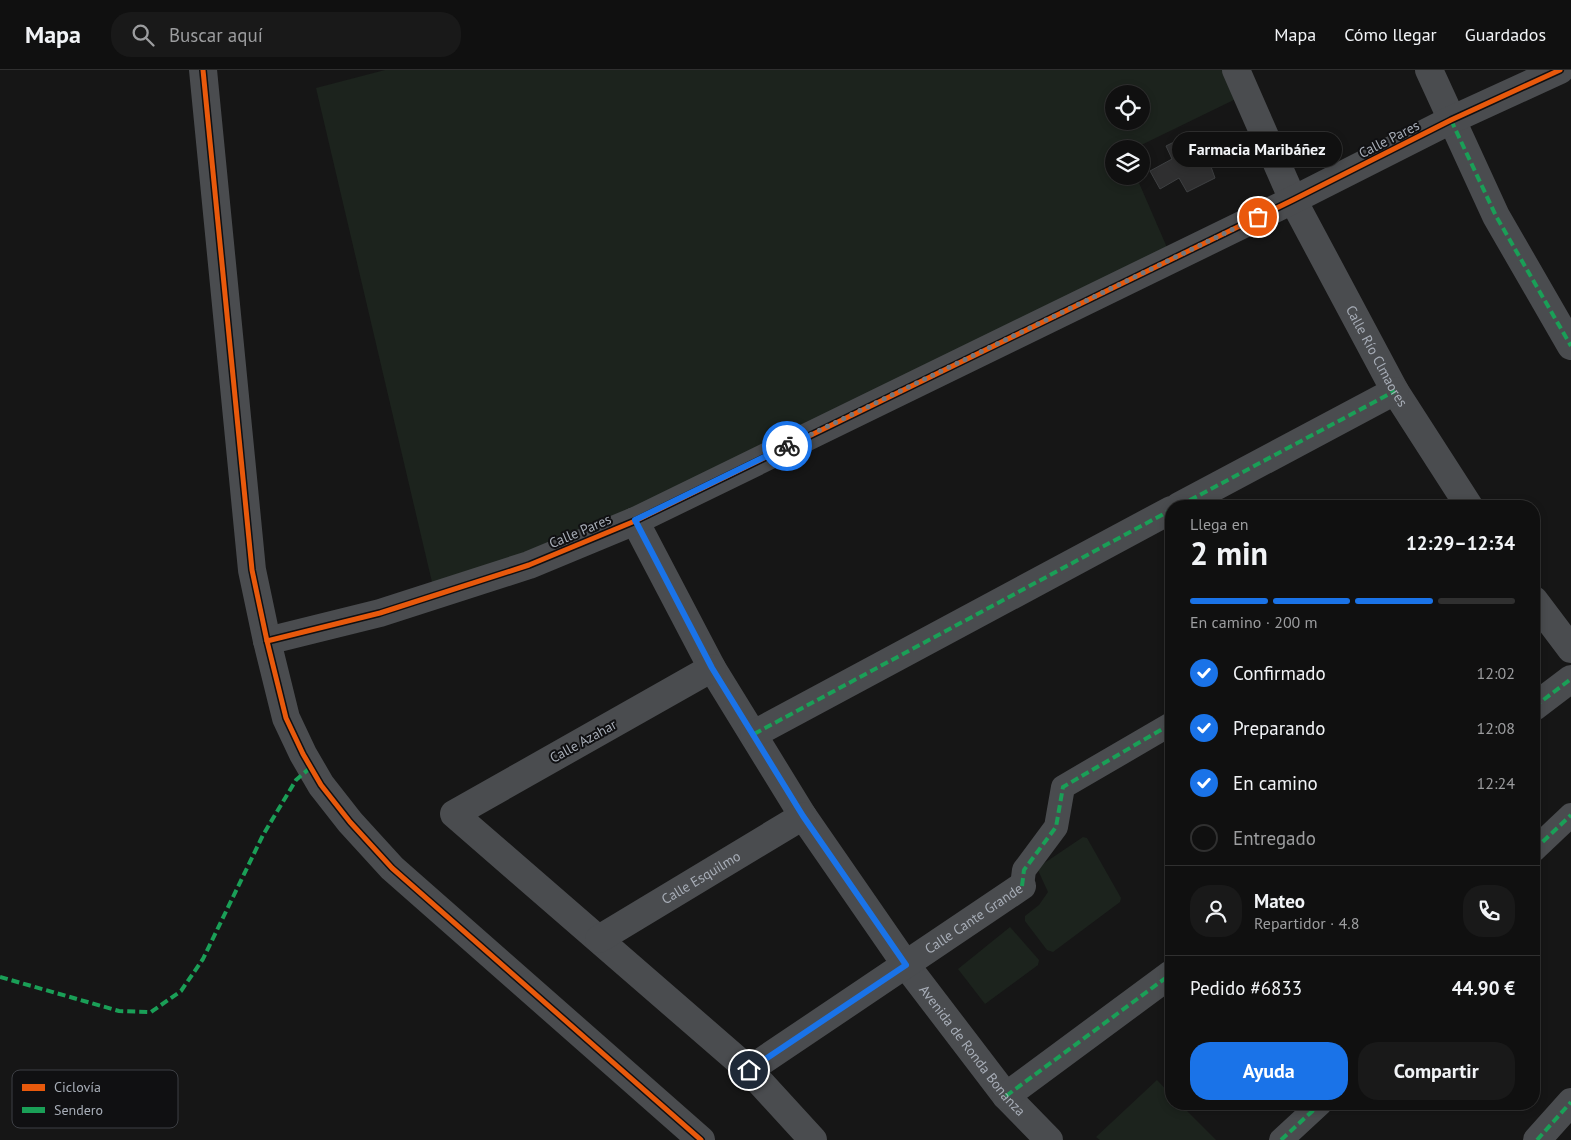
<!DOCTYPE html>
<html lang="es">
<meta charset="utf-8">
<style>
:root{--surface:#101010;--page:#191919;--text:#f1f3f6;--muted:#9c9d9f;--line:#303030;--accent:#1a73e8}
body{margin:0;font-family:"PT Sans",sans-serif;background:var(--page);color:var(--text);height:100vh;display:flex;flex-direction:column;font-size:19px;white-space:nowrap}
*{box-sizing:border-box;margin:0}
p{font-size:16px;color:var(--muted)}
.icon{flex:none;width:28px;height:28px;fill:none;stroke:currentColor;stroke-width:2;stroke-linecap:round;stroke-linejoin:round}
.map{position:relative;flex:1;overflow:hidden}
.details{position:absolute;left:1165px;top:430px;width:375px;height:610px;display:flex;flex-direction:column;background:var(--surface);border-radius:20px;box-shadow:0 2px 8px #0003,0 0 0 1px var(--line)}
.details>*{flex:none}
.tools{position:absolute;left:1105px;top:15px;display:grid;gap:10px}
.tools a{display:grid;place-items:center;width:45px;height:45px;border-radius:50%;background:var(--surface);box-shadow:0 2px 8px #0003,0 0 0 1px var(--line);font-size:25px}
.pin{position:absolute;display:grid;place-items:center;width:42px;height:42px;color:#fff;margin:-21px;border:2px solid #fff;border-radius:50%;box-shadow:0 1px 5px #0007}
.courier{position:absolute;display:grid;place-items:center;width:50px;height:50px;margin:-25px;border:4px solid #1a73e8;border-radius:50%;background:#fff;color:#222;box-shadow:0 1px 6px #0007}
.bubble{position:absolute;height:35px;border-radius:18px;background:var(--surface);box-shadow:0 2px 8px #0003,0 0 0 1px var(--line);font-size:16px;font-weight:700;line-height:35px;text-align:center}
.summary em{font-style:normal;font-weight:700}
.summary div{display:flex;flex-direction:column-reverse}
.summary{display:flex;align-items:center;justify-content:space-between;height:85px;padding:0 25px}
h1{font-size:32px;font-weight:700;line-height:38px}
.bar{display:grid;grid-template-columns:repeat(4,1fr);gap:8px 5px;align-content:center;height:60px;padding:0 25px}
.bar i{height:6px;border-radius:4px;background:var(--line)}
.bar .current{background:var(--accent)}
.bar p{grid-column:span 4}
.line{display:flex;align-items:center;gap:12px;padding:0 25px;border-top:1px solid var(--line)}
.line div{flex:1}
.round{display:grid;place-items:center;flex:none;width:52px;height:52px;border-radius:20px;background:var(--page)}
ol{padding:0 25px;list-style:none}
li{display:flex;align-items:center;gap:15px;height:55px}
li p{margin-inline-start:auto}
li .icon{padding:5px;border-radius:50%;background:var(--accent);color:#fff;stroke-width:4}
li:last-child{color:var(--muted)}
li i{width:28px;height:28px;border:2px solid var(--line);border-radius:50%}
.button{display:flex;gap:10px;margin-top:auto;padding:10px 25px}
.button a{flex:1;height:58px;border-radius:20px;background:var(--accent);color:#fff;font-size:20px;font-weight:700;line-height:58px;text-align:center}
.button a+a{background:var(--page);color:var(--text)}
header{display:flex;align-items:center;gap:30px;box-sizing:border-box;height:70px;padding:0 25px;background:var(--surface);border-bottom:1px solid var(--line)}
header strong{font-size:24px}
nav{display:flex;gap:28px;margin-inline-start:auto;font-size:18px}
.search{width:350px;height:45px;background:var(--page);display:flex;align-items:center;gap:12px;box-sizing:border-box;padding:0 18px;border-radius:20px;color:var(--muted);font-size:19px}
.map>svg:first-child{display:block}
.green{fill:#1c231d;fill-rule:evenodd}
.building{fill:#2f2f30;stroke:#3e4042}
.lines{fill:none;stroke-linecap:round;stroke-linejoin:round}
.pedestrian{stroke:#4a4c4f;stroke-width:24}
.minor{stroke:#4a4c4f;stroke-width:28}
.quiet{stroke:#1a9f57;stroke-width:4;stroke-dasharray:8 4;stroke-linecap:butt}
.cycleway-casing{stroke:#101012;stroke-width:8}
.cycleway{stroke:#e8590c;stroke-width:5}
.done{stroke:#74787f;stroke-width:5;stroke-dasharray:0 9}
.route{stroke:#1a73e8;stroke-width:6}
.labels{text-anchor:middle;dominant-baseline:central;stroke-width:4;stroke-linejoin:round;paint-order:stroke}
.street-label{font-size:14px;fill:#a7adb7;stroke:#101012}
.key{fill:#101012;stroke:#3d3f44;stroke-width:1}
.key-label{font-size:14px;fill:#a7adb7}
</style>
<header>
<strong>Mapa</strong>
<div class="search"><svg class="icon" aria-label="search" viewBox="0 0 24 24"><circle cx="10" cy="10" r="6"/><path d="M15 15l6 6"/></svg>Buscar aquí</div>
<nav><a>Mapa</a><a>Cómo llegar</a><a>Guardados</a></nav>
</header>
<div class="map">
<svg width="1571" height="1070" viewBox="0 0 1571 1070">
<rect width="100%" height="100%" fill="#161616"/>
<g class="green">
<path d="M 385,0 L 1236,0 L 1246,24 L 1133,79 L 1114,79 L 1114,106 L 1136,106 L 1172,189 L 635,451 L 435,525 L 316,18 ZM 1114,24 L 1141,24 L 1141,51 L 1114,51 Z"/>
<polygon points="1083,767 1087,768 1121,828 1120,832 1053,882 1047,880 1025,851 1025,846 1039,835 1048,822 1037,798"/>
<polygon points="1010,857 1039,890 1038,895 985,934 958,899"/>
<polygon points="1157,1010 1171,1025 1171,1034 1180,1034 1216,1070 1100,1070 1096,1067"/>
</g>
<polygon class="building" points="1194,62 1202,78 1223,68 1230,83 1210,94 1215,108 1187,122 1179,108 1160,119 1150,101 1172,89 1166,76"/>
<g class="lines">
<g class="pedestrian">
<polyline points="1534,780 1571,745"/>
<polyline points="1022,816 1024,800 1056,757 1063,717 1171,654"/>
<polyline points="1281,1070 1320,1034"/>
</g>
<g class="minor">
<polyline points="203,0 252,500 267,571 286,648 303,684 321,715 350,752 392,798 701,1070"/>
<path id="s1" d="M 1236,0 L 1293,130 L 1395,321 L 1469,436"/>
<polyline points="1429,0 1496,146 1571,276"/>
<polyline points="1179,436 1395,321"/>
<path id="s2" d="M 635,451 L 712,598 L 803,746 L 906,895 L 1006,1026 L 1049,1070"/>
<polyline points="1534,530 1571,579"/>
<polyline points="267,571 380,543 529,495 635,451 1293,130 1451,50 1560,0"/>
<polyline points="712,598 454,744 749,1000 813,1070"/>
<polyline points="1534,637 1571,609"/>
<polyline points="754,664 1171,440"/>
<path id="s3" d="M 599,869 L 803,746"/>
<path id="s4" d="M 749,1000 L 1022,816"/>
<polyline points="1006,1026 1171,904"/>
<polyline points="1537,1070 1571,1032"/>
</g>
<g class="quiet">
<polyline points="1451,50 1496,146 1571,276"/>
<polyline points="1179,436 1395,321"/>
<polyline points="1534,637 1571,609"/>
<polyline points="754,664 1171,440"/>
<polyline points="1534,780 1571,745"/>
<polyline points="1022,816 1024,800 1056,757 1063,717 1171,654"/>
<polyline points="0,907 119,941 151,942 181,921 203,889 263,765 296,710 311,697"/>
<polyline points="1006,1026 1171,904"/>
<polyline points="1281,1070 1320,1034"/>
<polyline points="1537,1070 1571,1032"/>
</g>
<defs>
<g id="cycleway">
<polyline points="203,0 252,500 267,571 286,648 303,684 321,715 350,752 392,798 701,1070"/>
<polyline points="267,571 380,543 529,495 635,451 1293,130 1451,50 1560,0"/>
</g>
</defs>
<use href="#cycleway" class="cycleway-casing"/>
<use href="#cycleway" class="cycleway"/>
</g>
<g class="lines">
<polyline class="done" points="787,376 1258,147"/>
<polyline class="route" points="749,1000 906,895 803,746 712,598 635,450 787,376"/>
</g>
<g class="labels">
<g class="street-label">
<text transform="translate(1389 69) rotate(-27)">Calle Pares</text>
<text stroke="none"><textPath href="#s1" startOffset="319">Calle Río Clmaores</textPath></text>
<text transform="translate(580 461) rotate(-23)">Calle Pares</text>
<text transform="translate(583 671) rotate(-29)">Calle Azahar</text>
<text stroke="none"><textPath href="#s3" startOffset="119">Calle Esquilmo</textPath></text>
<text stroke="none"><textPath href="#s4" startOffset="271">Calle Cante Grande</textPath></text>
<text stroke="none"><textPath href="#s2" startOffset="629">Avenida de Ronda Bonanza</textPath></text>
</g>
</g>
<rect x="12" y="1000" width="166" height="58" rx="8" class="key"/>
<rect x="22" y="1014" width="23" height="7" fill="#e8590c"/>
<rect x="22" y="1037" width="23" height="6" fill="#1a9f57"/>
<g class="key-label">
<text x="54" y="1022">Ciclovía</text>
<text x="54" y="1045">Sendero</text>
</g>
</svg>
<div class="tools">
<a><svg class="icon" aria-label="locate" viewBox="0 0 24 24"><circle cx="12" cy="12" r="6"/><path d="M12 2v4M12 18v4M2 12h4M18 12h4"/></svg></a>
<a><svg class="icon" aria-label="layers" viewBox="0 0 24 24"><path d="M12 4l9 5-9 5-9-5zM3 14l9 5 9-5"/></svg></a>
</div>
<div class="pin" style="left:1258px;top:147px;background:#ea580c"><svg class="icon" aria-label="bag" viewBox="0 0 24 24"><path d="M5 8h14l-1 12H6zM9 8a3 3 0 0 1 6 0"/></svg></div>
<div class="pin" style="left:749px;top:1000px;background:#1f2937"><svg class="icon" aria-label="home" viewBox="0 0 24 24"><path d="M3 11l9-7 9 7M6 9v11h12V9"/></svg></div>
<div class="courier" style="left:787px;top:376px"><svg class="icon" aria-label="bike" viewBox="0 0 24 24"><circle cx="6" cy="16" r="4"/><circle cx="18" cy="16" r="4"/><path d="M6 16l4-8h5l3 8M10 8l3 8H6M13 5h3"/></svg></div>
<div class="bubble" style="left:1172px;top:62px;width:170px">Farmacia Maribáñez</div>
<section class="details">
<div class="summary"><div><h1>2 min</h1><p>Llega en</p></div><em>12:29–12:34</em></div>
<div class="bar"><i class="current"></i><i class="current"></i><i class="current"></i><i></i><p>En camino · 200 m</p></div>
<ol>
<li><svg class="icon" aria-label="check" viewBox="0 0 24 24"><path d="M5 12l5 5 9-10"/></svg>Confirmado<p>12:02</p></li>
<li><svg class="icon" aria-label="check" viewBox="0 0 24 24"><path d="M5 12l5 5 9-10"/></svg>Preparando<p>12:08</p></li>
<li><svg class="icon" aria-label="check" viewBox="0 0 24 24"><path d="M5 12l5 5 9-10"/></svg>En camino<p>12:24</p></li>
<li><i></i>Entregado</li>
</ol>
<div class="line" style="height:90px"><a class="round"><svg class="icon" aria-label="person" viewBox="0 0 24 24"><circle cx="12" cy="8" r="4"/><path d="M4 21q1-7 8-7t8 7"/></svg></a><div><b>Mateo</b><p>Repartidor · 4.8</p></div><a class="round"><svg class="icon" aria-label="phone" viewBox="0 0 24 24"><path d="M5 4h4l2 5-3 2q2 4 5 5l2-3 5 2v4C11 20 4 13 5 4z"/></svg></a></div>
<div class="line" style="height:65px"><div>Pedido #6833</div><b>44.90 €</b></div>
<div class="button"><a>Ayuda</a><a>Compartir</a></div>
</section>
</div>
